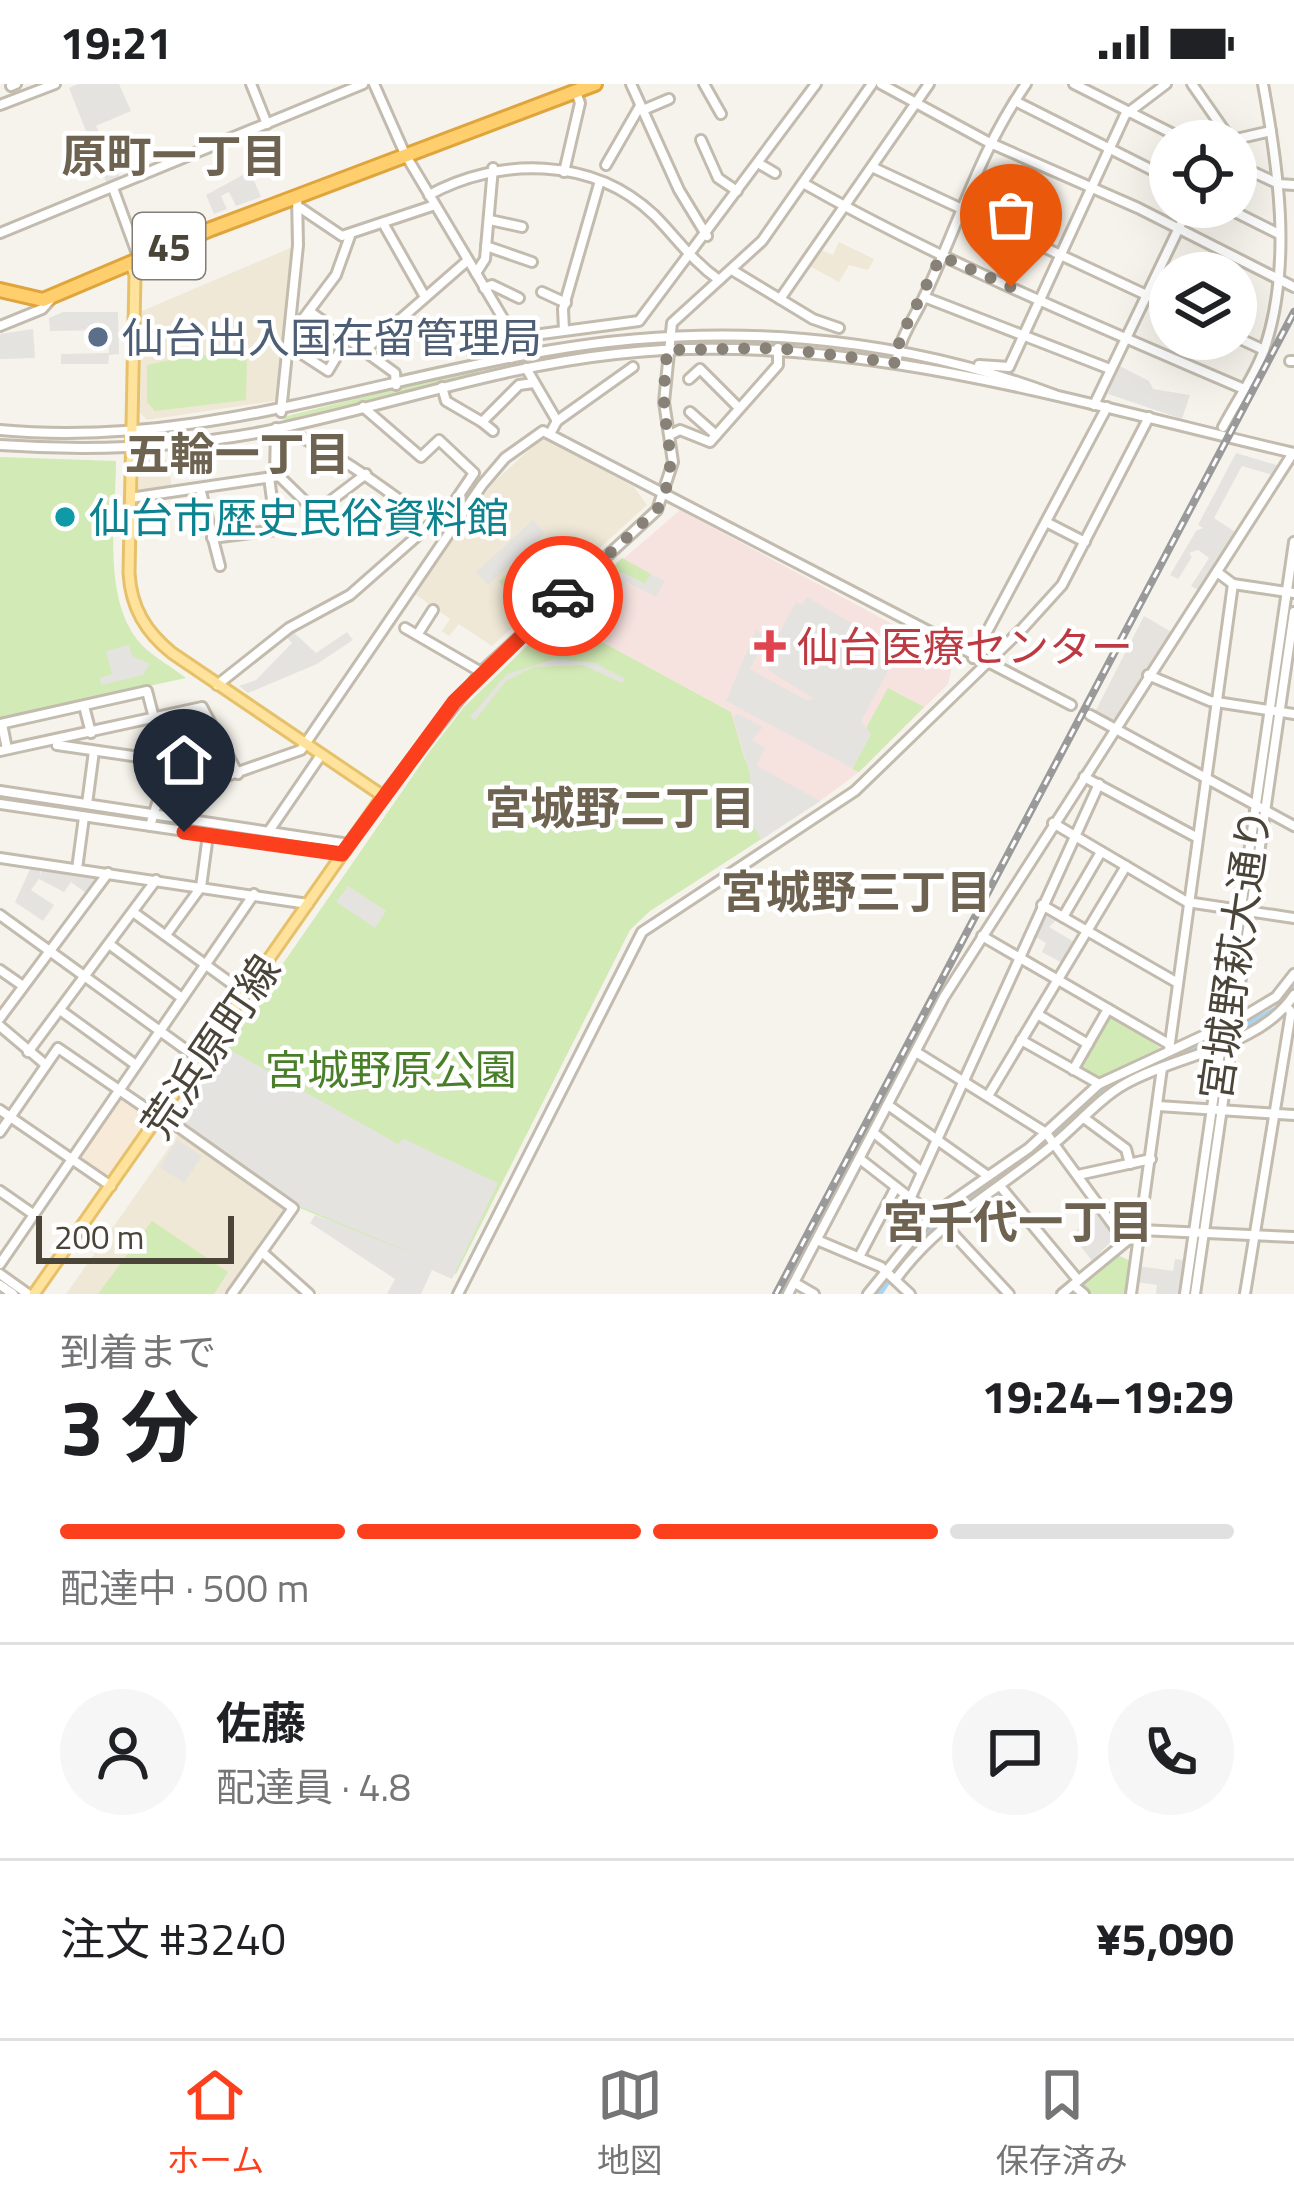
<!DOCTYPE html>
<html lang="ja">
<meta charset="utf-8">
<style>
:root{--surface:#fff;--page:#f6f6f6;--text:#202124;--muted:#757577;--line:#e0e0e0;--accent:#fc3f1d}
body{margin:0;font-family:"Titillium Web","Noto Sans JP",sans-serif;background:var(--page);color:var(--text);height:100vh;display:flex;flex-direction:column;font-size:45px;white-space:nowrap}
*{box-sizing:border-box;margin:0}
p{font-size:39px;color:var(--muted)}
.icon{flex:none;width:66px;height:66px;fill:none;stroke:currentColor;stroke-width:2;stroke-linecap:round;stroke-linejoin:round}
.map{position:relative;height:1210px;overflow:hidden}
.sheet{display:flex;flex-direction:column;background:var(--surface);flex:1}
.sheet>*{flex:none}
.buttons{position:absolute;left:1149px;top:36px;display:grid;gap:24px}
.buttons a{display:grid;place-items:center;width:108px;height:108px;border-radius:50%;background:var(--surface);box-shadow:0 12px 48px #0002;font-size:60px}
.scale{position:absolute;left:36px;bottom:30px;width:198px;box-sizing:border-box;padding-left:12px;border:6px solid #4b4439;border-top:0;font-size:33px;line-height:42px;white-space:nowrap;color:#4b4439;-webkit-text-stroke:9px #fff;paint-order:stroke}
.pin{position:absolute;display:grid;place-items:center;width:102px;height:102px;color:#fff;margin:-123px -51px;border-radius:50% 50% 50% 0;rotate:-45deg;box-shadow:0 0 12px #0007}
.pin .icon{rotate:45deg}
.courier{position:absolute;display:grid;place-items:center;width:120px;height:120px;margin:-60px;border:9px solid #fc3f1d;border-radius:50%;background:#fff;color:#222;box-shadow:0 3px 15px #0007}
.summary em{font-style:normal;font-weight:700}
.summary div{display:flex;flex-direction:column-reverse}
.summary{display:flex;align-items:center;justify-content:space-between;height:204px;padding:0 60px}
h1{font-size:78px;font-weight:700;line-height:90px}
.bar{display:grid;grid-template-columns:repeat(4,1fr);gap:18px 12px;align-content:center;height:144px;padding:0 60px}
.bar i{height:15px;border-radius:9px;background:var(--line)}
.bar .selected{background:var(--accent)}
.bar p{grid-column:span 4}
.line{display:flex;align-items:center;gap:30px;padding:0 60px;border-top:3px solid var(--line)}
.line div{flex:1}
.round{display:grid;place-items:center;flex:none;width:126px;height:126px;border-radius:63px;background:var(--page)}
.status{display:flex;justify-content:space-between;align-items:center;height:84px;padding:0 60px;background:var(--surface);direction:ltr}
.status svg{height:33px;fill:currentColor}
.dock{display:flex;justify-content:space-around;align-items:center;height:168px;border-top:3px solid var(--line);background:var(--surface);font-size:33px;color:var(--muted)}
.dock a{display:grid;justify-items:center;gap:6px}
.dock .selected{color:var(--accent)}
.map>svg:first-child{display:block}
.commercial{fill:#f7ead8}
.industrial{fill:#e6e2dd}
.education{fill:#efe8d6}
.medical{fill:#f6e3e0}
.green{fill:#d2eab5}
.parking{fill:#e5e3e0}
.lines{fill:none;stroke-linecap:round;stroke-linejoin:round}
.canal{stroke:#a9d4f2;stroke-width:8}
.minor-casing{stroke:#c2bbae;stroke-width:14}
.major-casing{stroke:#e6c16a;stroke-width:15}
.highway-casing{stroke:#e0a43c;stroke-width:18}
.minor{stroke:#fff;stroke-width:8}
.major{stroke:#ffe39c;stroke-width:9}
.highway{stroke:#ffcf6e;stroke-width:12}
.rail-casing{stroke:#9a9a9a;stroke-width:8}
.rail{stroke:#fff;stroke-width:3;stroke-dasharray:9;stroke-linecap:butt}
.done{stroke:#878178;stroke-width:12;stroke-dasharray:0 21.6}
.route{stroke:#fc3f1d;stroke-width:15}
.service-dot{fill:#5c6f8a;stroke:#fff;stroke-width:4.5}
.culture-dot{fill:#0f9aa8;stroke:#fff;stroke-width:4.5}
.health-dot{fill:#e0444e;stroke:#fff;stroke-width:4.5}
.labels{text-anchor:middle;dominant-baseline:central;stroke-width:9;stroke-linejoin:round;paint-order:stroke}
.shield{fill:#fff;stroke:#817c74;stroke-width:3}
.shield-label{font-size:39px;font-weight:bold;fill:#4b4439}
.service-label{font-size:42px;fill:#4e5e75;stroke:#fff;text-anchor:start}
.culture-label{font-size:42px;fill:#0d838f;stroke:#fff;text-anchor:start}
.health-label{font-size:42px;fill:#be3a42;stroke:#fff;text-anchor:start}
.street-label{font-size:42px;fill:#4b4439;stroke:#fff}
.park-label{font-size:42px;fill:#4a7f2a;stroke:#fff}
.neighbourhood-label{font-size:45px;font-weight:bold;fill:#6e6250;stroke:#fff}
</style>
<div class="status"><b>19:21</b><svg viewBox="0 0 49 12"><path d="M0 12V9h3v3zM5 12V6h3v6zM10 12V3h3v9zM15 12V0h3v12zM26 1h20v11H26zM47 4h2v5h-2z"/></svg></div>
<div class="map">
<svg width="1294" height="1210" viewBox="0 0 1294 1210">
<rect width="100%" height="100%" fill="#f6f3ec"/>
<polygon class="commercial" points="120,1011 151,1032 109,1090 103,1090 77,1071"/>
<polygon class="industrial" points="1144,532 1173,549 1116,635 1110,636 1095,628"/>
<g class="education">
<polygon points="839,158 874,175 868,186 849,181 839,198 811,183 821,166 833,171"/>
<polygon points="295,162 280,316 147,336 140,329 142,227"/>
<polygon points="543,353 634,403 647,421 492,562 459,540 449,552 442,547 450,535 415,510 493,399"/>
<polygon points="162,373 168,377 172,406 139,411 139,383 147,375"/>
<polygon points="178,1051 286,1127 228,1210 66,1210"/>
</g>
<polygon class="medical" points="680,426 954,573 948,600 859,688 820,717 745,676 731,628 571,541 562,528"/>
<g class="green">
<polygon points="193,271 247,272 246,316 155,327 147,318 147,281"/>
<polygon points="477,285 478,290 284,337 283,333"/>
<path d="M 0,373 L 116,377 C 116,432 101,516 141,560 C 153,573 172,583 186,594 L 0,634 Z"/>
<polygon points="543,457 568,483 524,524 499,498"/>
<polygon points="622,474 651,490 645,500 622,489 585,537 578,536 569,522"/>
<polygon points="562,528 571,541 731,628 745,676 820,717 650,827 630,846 456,1190 300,1124 174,1037 430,667 464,623"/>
<polygon points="888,604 924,623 859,688 852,685 871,650 865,646"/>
<polygon points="1112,931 1163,966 1095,996 1077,983"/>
<polygon points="152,1137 228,1188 214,1210 98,1210"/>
<polygon points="1115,1170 1133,1178 1128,1210 1087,1210 1081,1198"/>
</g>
<g class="parking">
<polygon points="78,0 119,0 131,27 96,42 120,94 107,100 69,4"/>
<polygon points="250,87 261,113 236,122 229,108 221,112 227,125 214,130 206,111"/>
<polygon points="63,228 118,228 119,270 109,271 108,280 61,280 61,270 109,269 108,246 50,247 49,234"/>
<polygon points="33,245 35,274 0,275 0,250"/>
<polygon points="1118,281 1149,297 1153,305 1190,311 1182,335 1108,310"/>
<polygon points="1236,369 1280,382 1273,391 1242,382 1214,434 1237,449 1200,507 1191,502 1209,474 1198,466 1189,469 1192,473 1178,495 1170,491 1196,447 1203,444 1198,441"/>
<polygon points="533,436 545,449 488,501 476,488"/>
<polygon points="622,488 645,500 651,490 665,497 656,513 627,498 595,542 585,537"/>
<polygon points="807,513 899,567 861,637 871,650 852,684 726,617 756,546 767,552 750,585 806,616 814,615 768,586 773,575 767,571 796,518 802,521"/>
<polygon points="290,545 316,569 347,548 353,556 317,580 248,609 239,602 256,596 292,559 283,549"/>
<polygon points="129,561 132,572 150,580 143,591 101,601 100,594 112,590 106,567"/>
<polygon points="555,575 595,579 625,595 622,599 583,581 533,583 506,597 475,636 470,633 507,590"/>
<polygon points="738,630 763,643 752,656 765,664 757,682 820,717 761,756 750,735 750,690 733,633"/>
<polygon points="31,783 40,783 40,792 42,784 99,793 86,809 71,798 64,808 39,795 31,806 54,821 43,837 15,818"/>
<polygon points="348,802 386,827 375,844 336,818"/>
<polygon points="1046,826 1059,833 1049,843 1076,859 1064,880 1042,868 1046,859 1031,850"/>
<polygon points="225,963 398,1060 404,1055 498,1099 452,1195 432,1186 421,1210 387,1210 395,1195 310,1139 315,1131 432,1177 301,1123 176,1036"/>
<polygon points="177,1056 202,1072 184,1099 160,1083"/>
<polygon points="1098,1127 1116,1152 1092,1177 1072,1151"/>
<polygon points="1175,1175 1184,1176 1179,1210 1156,1210 1157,1201 1136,1198 1138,1182 1173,1187"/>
</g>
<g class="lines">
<g class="canal">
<polyline points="1240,946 1277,926 1294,905"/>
<polyline points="893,1188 918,1152 1036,1068 1123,992 1216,956"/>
<polyline points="878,1210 888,1195"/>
</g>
<defs>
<g id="minor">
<polyline points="251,0 267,40"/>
<polyline points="374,0 405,70 504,236 511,274"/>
<polyline points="631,0 679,106 707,152"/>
<polyline points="704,0 721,30"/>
<polyline points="881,0 988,58 1138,124 1294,203"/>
<polyline points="1074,0 1187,57"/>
<polyline points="1192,0 1231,56"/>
<polyline points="11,2 16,0"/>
<polyline points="1015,17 1170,95"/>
<polyline points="0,21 55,0"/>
<polyline points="643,26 669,15"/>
<polyline points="701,56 718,94 737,107"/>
<polyline points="1232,56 1271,47"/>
<polyline points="758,79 775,89"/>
<polyline points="1236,80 1279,100 1294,101"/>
<polyline points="606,81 640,22"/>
<polyline points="874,84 1170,222 1162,239"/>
<polyline points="564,88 580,19 576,8"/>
<path d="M 803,99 C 944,179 1095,241 1244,305"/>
<polyline points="113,104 139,175"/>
<path d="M 429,111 C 498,73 592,72 654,131 C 676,153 692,177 719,196"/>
<polyline points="299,123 342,152 435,121"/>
<polyline points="1225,123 1279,150"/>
<polyline points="490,136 522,143"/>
<polyline points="383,139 425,213"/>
<polyline points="0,149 363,0"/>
<polyline points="486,162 532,178"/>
<polyline points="732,186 813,235 839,244"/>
<polyline points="476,189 485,175 493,84"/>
<polyline points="484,204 492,201 519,214"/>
<polyline points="542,208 566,219"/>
<polyline points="924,213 1110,285"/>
<polyline points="780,215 929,0"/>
<polyline points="309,227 395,289 396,301"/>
<polyline points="0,242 42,225 50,216"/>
<polyline points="564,246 563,225 599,100"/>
<polyline points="291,251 336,191 350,152"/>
<polyline points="1236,253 1264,266"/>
<polyline points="288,261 328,287 347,255"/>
<polyline points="364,267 467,177"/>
<polyline points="472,267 493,249 534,251 639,237 816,0"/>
<polyline points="1290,277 1294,277"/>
<path d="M 896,279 C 900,252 914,235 925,211 C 960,137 979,68 1026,0"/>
<polyline points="979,281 1009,283 1125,31 1166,0"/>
<polyline points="526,284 557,337"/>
<polyline points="689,295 700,285 739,324"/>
<polyline points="442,303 446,317 482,338 519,301 534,299"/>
<polyline points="1094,321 1189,123"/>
<polyline points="363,323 421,373 439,356 474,389 449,426 459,433"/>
<polyline points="281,328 298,161 297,111"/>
<polyline points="690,328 716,351"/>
<polyline points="482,338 493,347"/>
<path d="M 1223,343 C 1237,316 1257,289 1266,260 C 1292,178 1278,82 1263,0"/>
<path d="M 0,346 C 190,364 361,299 546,267 C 717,237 893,250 1055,311"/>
<polyline points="551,348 557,337 633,283"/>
<polyline points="670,351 680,346 710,358 778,281 778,264"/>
<path d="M 300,353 C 344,374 380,402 418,429"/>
<path d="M 0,361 C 87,367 176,364 262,348 C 381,324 495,283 616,270 C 844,244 1073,318 1294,369"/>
<polyline points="275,392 276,344"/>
<polyline points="200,404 220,482"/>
<polyline points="130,414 279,392 316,428 366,390"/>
<polyline points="1046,438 1085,458"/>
<polyline points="212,454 276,446 269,393"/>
<polyline points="1217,488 1233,500 1294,509"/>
<polyline points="405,544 481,588"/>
<polyline points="419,548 433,526"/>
<polyline points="973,574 1107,323"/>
<polyline points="1148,591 1210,617 1294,630"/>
<polyline points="217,601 289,544 350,511 433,438"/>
<polyline points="84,622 91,649"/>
<polyline points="1090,631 1294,742"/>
<polyline points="0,640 147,607 154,634"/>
<polyline points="2,640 7,665"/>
<polyline points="57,661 160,676 220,657"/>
<polyline points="0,667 202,623 238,690"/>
<polyline points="1084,693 1196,753"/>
<polyline points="0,707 349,760"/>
<polyline points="383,712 481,588 657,426 673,378 664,318 672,239 762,157 872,0"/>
<polyline points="0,720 342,770"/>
<polyline points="87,720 94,667"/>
<polyline points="1053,739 1187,818 1294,834"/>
<polyline points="150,742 158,716 301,666 482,401 505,374 543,347 1071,621"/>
<polyline points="269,747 321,671"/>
<polyline points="0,774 308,820"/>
<polyline points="77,785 84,733"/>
<polyline points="1042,821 1176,898"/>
<polyline points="133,828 246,910"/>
<polyline points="0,831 200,976"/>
<polyline points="1063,833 1101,768"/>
<polyline points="166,851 201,803 208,751"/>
<polyline points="982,852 1167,959"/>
<polyline points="109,860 182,914"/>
<polyline points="0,886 23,902"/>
<polyline points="60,926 136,981"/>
<polyline points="1037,930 1088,960"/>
<polyline points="0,934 108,789"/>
<polyline points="1236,937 1276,913 1294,890"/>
<polyline points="0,942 46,981"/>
<polyline points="1021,956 1099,1000"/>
<polyline points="1169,966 1233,500"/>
<polyline points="28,968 156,796"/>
<polyline points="916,968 1046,1049 1124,1156"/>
<polyline points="1073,986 1108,925"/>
<polyline points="988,1012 1126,782"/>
<polyline points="888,1021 988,1092"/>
<polyline points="1158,1022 1294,1031"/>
<polyline points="0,1026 111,1102"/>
<polyline points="163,1032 293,1124 232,1210"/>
<polyline points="1084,1034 1126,1065 1130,1080"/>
<polyline points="0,1048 58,964 160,1034"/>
<polyline points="874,1049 922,1088"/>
<polyline points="860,1075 945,1141 1009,1210"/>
<polyline points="1078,1091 1151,1075"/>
<polyline points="1000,1102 1078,1196"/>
<polyline points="0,1107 33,1130"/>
<polyline points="910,1115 1099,700"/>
<polyline points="817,1156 881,1183 910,1210"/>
<polyline points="262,1168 309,1210"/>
<polyline points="859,1173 896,1103"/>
<polyline points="0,1180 254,810"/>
<polyline points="0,1190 28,1210"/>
<path d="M 896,1195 C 938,1136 1001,1105 1055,1059 C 1078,1040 1100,1014 1125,1000 C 1177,970 1259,964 1294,911"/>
<polyline points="795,1199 814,1210"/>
<polyline points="0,1201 13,1210"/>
<polyline points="1073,1201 1084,1210"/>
<polyline points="458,1210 642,848 855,707 1023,544 1062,501 1149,333"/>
<polyline points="788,1210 944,913 1293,369"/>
<polyline points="868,1210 931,1132 1029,1064 1099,1000 1222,943"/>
<polyline points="1062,1210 1140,1146 1294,1153"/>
<polyline points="1131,1210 1162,984"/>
<polyline points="1185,1210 1294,458"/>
<polyline points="1195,1210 1294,528"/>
<polyline points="1245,1210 1291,928 1286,922"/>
</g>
<path id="major" d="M 34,1210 L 383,712 L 172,569 C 146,548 131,524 129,489 L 135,191 L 130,179"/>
<polyline id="highway" points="0,206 43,216 211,145 595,0"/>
</defs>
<use href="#minor" class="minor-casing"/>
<use href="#major" class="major-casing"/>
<use href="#highway" class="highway-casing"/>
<use href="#minor" class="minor"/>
<use href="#major" class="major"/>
<use href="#highway" class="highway"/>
<defs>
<polyline id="rail" points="776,1210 1294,228"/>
</defs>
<use href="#rail" class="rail-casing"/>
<use href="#rail" class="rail"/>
</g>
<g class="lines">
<path class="done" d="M 563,512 L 657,426 C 681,379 665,361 664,314 C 664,298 666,282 667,266 L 778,264 L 896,279 L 900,254 L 941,172 L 1011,203"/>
<polyline class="route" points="184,748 342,770 454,618 563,512"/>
</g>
<circle class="service-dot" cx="98" cy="253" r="12"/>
<circle class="culture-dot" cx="65" cy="433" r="12"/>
<path class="health-dot" d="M764 544h12v12h12v12h-12v12h-12v-12h-12v-12h12z"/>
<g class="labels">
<rect class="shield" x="133" y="129" width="72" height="66" rx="9"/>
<g class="shield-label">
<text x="169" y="162">45</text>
</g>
<g class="service-label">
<text x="122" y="253">仙台出入国在留管理局</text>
</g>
<g class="culture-label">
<text x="89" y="433">仙台市歴史民俗資料館</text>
</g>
<g class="health-label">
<text x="797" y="562">仙台医療センター</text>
</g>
<g class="street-label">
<text transform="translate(1234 870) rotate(-82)">宮城野萩大通り</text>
<text transform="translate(210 962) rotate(-56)">荒浜原町線</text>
</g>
<g class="park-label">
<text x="391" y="985">宮城野原公園</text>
</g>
<g class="neighbourhood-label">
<text x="174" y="71">原町一丁目</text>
<text x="237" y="369">五輪一丁目</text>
<text x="620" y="723">宮城野二丁目</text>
<text x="856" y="807">宮城野三丁目</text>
<text x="1018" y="1137">宮千代一丁目</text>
</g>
</g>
</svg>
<div class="buttons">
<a><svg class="icon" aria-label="locate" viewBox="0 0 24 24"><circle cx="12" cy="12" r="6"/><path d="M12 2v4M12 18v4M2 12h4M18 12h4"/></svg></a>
<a><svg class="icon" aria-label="layers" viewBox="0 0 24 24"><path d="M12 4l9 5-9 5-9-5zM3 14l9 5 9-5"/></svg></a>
</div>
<div class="scale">200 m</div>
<div class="pin" style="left:1011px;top:203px;background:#ea580c"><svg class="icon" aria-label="bag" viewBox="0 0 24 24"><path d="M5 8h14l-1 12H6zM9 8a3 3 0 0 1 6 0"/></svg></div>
<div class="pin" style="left:184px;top:748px;background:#1f2937"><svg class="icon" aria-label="home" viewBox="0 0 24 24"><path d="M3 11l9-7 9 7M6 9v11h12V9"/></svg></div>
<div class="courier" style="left:563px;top:512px"><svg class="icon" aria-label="car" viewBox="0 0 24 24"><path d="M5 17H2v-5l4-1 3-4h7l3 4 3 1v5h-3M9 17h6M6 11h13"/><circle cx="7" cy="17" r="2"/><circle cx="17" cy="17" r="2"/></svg></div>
</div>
<section class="sheet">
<div class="summary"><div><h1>3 分</h1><p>到着まで</p></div><em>19:24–19:29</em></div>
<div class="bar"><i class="selected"></i><i class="selected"></i><i class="selected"></i><i></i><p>配達中 · 500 m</p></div>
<div class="line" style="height:216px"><a class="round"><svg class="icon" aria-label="person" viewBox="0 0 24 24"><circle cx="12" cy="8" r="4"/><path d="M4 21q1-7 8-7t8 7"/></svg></a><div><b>佐藤</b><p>配達員 · 4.8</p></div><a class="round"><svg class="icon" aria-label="chat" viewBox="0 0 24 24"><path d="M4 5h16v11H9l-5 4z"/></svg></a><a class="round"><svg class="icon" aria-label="phone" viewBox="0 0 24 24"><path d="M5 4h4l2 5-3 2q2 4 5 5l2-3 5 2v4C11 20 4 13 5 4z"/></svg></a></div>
<div class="line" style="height:156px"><div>注文 #3240</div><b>¥5,090</b></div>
</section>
<nav class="dock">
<a class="selected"><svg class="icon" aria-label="home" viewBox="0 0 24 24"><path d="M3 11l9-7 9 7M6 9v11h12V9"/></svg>ホーム</a>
<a><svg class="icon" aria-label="map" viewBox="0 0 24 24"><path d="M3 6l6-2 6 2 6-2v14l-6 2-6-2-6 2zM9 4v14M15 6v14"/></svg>地図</a>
<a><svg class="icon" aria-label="saved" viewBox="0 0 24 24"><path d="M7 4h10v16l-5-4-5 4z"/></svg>保存済み</a>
</nav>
